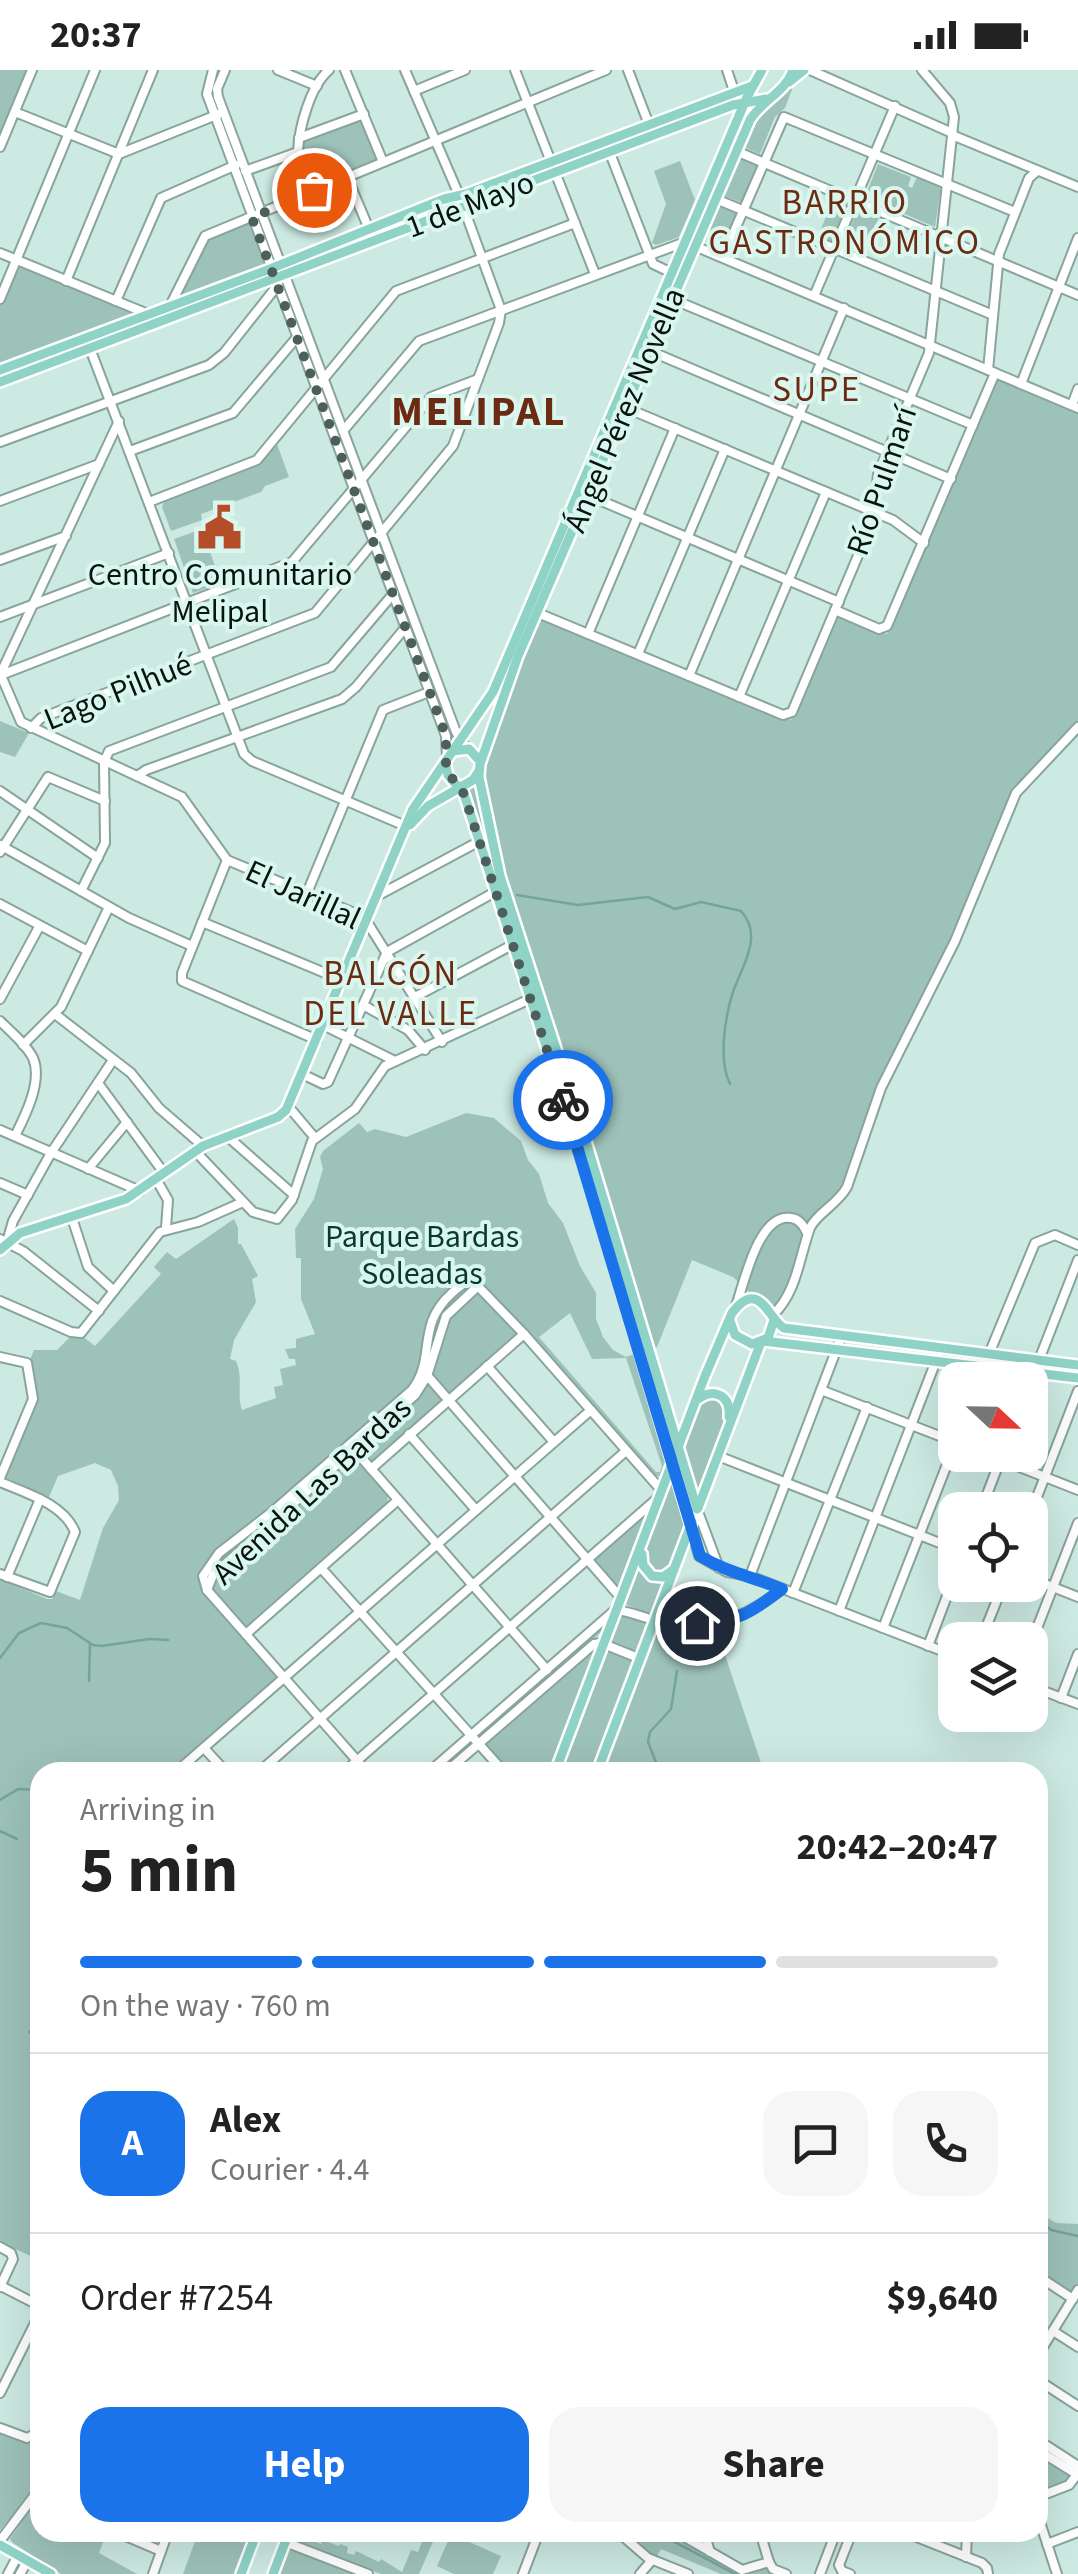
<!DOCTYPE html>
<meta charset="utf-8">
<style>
:root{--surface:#fff;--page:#f6f6f6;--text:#222;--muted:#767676;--line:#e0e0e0;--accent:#1a73e8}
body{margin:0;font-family:"Source Sans 3",sans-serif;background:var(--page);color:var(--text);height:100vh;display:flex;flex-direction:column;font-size:38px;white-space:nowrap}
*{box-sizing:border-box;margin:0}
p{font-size:32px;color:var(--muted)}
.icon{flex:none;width:55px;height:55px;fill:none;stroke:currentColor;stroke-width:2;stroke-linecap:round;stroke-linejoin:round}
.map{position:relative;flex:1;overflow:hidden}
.panel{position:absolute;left:30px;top:1692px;width:1018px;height:780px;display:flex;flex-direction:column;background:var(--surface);border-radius:30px;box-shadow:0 10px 40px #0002}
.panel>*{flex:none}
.needle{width:65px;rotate:112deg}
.fabs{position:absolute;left:938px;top:1292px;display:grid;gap:20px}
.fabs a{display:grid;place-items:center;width:110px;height:110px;border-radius:20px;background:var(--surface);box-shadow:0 10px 40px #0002;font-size:50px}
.pin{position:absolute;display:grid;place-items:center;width:85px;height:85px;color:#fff;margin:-42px;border:5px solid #fff;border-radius:50%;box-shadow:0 2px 10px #0007}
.courier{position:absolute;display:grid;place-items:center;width:100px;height:100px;margin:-50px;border:8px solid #1a73e8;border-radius:50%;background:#fff;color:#222;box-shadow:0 2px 12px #0007}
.overview em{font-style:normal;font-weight:700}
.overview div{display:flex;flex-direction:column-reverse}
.overview{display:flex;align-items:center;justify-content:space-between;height:170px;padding:0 50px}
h1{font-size:65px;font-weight:700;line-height:75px}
.bar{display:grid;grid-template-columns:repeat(4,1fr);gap:15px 10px;align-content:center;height:120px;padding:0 50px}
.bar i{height:12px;border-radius:8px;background:var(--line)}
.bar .on{background:var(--accent)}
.bar p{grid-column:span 4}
.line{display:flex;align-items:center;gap:25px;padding:0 50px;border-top:2px solid var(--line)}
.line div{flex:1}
.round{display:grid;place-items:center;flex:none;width:105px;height:105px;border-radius:30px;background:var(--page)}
.primary-button{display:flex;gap:20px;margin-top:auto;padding:20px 50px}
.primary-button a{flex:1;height:115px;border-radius:30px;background:var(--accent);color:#fff;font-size:40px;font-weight:700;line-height:115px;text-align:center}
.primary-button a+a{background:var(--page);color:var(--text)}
.status{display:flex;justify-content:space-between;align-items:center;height:70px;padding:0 50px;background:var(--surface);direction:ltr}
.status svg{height:28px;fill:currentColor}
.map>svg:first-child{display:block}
.green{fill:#9dc2b9;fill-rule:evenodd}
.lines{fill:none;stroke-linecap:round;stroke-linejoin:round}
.stream{stroke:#74a59a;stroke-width:2.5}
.minor-casing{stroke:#88a49d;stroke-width:12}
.major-casing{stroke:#fff;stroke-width:14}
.minor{stroke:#fff;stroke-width:8}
.major{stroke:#8fd2c6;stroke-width:9}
.done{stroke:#4d5f5a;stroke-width:10;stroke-dasharray:0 18}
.route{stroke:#1a73e8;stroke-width:12}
.labels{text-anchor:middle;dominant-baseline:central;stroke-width:8;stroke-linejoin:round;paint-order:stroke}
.street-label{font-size:32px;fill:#091411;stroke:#d9f7ef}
.poi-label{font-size:32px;fill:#091411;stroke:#d9f7ef}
.park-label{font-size:32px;fill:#0a3931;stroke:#d9f7ef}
.neighbourhood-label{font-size:35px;letter-spacing:2.5px;fill:#6c2a12;stroke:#d9f7ef}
.district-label{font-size:42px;font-weight:bold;letter-spacing:2.5px;fill:#6c2a12;stroke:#d9f7ef}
</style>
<div class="status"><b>20:37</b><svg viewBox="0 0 49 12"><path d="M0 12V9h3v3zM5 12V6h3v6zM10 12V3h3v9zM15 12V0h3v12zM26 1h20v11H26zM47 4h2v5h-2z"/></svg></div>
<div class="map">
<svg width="1078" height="2504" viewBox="0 0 1078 2504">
<rect width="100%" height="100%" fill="#cce9e2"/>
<g class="green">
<polygon points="0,0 27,0 0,65"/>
<polygon points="790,16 793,17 785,38 775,47 760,84 743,77 758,44"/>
<polygon points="361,49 378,90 317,116 314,113 301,73"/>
<polygon points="738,86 759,95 743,133 722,125"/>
<polygon points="680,91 695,130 679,167 656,175 652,173 666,134 654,101"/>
<polygon points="878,94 911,107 908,116 912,118 917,107 941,116 935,157 865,127"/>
<polygon points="835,125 849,131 832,172 818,166"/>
<polygon points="718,135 738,143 723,179 703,170"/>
<polygon points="858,138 879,147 864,184 843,176"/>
<polygon points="246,153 251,154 265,197 179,228 203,170"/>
<polygon points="18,195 134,243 134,245 0,296 0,235"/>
<polygon points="1000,309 1078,341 1078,657 1025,710 955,871 885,1008 850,1109 811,1155 786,1232 773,1245 733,1207 692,1190 657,1277 651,1279 502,803 482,719 482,697 516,600 538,550 547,549 791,650 837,547 887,564 994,315"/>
<polygon points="277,374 289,407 265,416 261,422 201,444 202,450 171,461 162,437 164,432 259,395"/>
<polygon points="202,459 221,513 193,523 174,469"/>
<polygon points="0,651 29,663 15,687 0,682"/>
<polygon points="475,713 498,810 583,1071 672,1378 466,721 466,717"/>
<path d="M 466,1043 L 494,1048 L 521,1071 L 528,1090 L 539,1104 L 548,1133 L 563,1153 L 580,1196 L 596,1223 L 596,1249 L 603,1267 L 613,1280 L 626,1287 L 637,1283 L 668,1393 L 663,1406 L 653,1406 L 524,1256 L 364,1398 L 388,1426 L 387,1433 L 240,1563 L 275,1605 L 275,1612 L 172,1702 L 40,1702 L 40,2194 L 33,2187 L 0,2172 L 0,1509 L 47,1529 L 52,1529 L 56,1521 L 80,1530 L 103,1458 L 119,1430 L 118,1416 L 111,1400 L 95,1393 L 58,1406 L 49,1427 L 7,1408 L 5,1401 L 36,1327 L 30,1290 L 34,1280 L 57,1280 L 69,1268 L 78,1263 L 95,1276 L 161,1204 L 154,1197 L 167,1182 L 176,1189 L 234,1149 L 238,1158 L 238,1174 L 241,1174 L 258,1206 L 252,1209 L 256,1232 L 234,1270 L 230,1289 L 236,1291 C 244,1309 236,1323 242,1340 L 276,1328 L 274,1317 L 283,1315 L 280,1299 L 296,1295 L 295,1289 L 289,1289 L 285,1279 L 296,1278 L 296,1269 L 315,1264 L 301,1229 L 301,1188 L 296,1188 L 295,1159 L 314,1129 L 323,1099 L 320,1087 L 323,1081 L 359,1053 L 367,1062 L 375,1059 L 406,1067 ZM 570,1243 L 592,1289 L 626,1288 L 662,1396 L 660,1402 L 656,1402 L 539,1267 Z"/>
<polygon points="720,1326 728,1345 699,1422 696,1422 682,1376 700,1329"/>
<polygon points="669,1412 675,1414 688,1454 672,1497 657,1506 643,1488"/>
<polygon points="645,1443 648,1446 618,1517 594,1488"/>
<polygon points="640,1493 645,1502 668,1507 651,1545 625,1534"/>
<polygon points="621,1544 649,1553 638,1583 611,1573"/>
<polygon points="604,1554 605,1559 480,1668 476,1668"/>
<polygon points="657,1555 717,1561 764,1702 602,1702"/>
<polygon points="592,1580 595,1586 550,1702 508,1702 484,1674"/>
<polygon points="610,1581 633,1590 634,1596 593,1702 559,1702 605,1582"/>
<polygon points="1038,2142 1056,2153 1078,2154 1078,2216 1074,2221 1068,2222 1038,2203 1040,2184"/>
<polygon points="0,2362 28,2372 40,2362 40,2412 0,2460"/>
<polygon points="1038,2383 1071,2404 1069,2413 1038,2424"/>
<polygon points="40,2425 40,2462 98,2463 105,2467 99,2483 137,2504 61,2504 13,2473 10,2469"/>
<polygon points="198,2463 251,2463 235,2504 183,2504"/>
<polygon points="294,2463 308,2463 307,2468 321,2474 323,2470 339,2476 340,2474 348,2477 347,2483 354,2485 356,2481 379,2492 381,2489 402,2502 411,2480 418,2482 425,2464 435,2467 419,2504 381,2504 295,2472 292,2469"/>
<polygon points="623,2463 672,2463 741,2502 767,2497 775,2504 721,2504 661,2479 656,2488"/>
<polygon points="451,2464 501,2486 493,2504 454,2504 437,2496"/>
<polygon points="289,2478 357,2504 277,2504"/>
</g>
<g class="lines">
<g class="stream">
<path d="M 517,825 L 578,835 L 648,827 L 675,839 L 701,832 L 741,841 C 764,866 742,896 733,922 C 725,947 718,990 730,1014"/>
<polyline points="0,1588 19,1563 41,1553 67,1558 93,1575 102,1576 149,1569 168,1570"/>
<polyline points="677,1601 671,1639 650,1662 648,1672 657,1695 679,1702"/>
<polyline points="89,1611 90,1573"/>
<polyline points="0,1730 18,1719 39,1720"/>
<polyline points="0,1761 17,1769"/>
<polyline points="29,1962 40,1962"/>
<polyline points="1038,2149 1051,2160 1078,2166"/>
<polyline points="656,2462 735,2504"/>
</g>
<defs>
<g id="minor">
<polyline points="213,0 207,24 446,666 447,687"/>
<polyline points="225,0 217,19 218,27 456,662 466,678"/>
<polyline points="278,0 317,16"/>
<polyline points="345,0 383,92"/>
<polyline points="515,0 595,204"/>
<polyline points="628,0 653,65"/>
<polyline points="727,0 736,27 745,33"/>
<polyline points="810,0 950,62"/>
<polyline points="414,21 465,0"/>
<polyline points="15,42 119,84 219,44"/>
<polyline points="952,65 1078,117"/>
<polyline points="299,68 364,44"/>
<polyline points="0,77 32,0"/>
<polyline points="608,78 653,194 672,203"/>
<polyline points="736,81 1078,225"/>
<path d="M 298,82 C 299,58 310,16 329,0"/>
<polyline points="298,82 314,121"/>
<polyline points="245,101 298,82"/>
<polyline points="347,107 369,159"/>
<polyline points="716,129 993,245"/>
<polyline points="0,183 148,244"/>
<polyline points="723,187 784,47 1015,142"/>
<polyline points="66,211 153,0"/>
<polyline points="814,226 895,36"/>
<polyline points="0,229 95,0"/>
<polyline points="672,229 973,355"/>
<polyline points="116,231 161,128 236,95"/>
<polyline points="170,236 205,166 606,0"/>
<polyline points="86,268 244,684 252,691 408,757"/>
<polyline points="650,281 951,409"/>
<polyline points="988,300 999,184 1029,108 1036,102"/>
<polyline points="1021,314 1078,168"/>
<polyline points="1072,335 1078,319"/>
<polyline points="624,337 893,450 924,473"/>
<polyline points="343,361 419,271 685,172 1078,338"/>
<polyline points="0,372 209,295 224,283 277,216"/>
<polyline points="130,381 233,343 298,266"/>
<polyline points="585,424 839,532"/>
<polyline points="0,431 99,394"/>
<polyline points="149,432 257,390 396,221 575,153"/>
<polyline points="0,490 66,466"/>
<polyline points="835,540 879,559 887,556 995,303"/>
<polyline points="533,541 783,645 792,642 873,450 878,404 929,283 954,47 950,33 922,0"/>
<polyline points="0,547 169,483"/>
<polyline points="588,564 675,358"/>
<polyline points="638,584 725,379"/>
<polyline points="0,603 21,652 182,727 227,790 364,847 442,972"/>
<polyline points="0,605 119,351"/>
<polyline points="1,605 292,492 431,327 478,309"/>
<polyline points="689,606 844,238"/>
<polyline points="739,627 826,422"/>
<polyline points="31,658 41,648 315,543 453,376 499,253 501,240 459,125 405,0"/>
<polyline points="137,706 146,700 342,629 356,617 405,558"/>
<polyline points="0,721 98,788"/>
<polyline points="0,775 129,848 192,876"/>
<polyline points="0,782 48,707 105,731"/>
<polyline points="227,790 182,903 182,911 317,970"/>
<polyline points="81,821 105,773 104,692 109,681 331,597 394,523"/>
<polyline points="307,823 383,640 429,622"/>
<polyline points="377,826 478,772"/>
<polyline points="0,834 88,881"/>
<polyline points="202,852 342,910"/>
<polyline points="415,927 512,875"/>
<polyline points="0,929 39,857"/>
<polyline points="363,935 408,960 425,980"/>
<polyline points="55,944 131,1003 159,1038 203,1076"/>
<path d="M 0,951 C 11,962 26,974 33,988 C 43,1011 25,1046 15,1066"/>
<polyline points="323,955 395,991"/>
<polyline points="23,975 61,937 109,837"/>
<polyline points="302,1004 323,1014 328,1012 387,882 495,822"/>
<polyline points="98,1013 164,1103"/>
<polyline points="288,1036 315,1068"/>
<polyline points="0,1060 140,1121"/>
<polyline points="227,1066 294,1125"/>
<polyline points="195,1081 253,1142 277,1149 292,1130 312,1071 355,1039 385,996 530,929"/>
<polyline points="88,1099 127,1052"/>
<polyline points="156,1109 168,1130 166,1158"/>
<polyline points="0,1113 28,1125"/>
<polyline points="72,1148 88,1197 114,1221"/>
<polyline points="0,1169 23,1181 99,1241"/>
<polyline points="7,1172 13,1151 51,1083 113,990"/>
<polyline points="0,1231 71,1262 81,1263 160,1162 198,1152 243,1132"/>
<path d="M 736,1236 C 744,1213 759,1142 791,1148 C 800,1149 804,1156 807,1163"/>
<path d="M 773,1245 C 797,1222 799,1188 810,1158 C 816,1144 838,1134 847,1117 L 881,1018 L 955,871 L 1016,723 L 1078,657"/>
<polyline points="989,1284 1035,1173 1055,1165 1078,1175"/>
<polyline points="0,1287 27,1293 33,1329 0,1408"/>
<polyline points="487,1296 554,1372"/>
<polyline points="425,1303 621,1528"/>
<polyline points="1030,1313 1078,1190"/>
<polyline points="821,1320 955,1372"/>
<polyline points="409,1364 476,1440"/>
<polyline points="352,1377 547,1600"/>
<polyline points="989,1385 1078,1420"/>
<polyline points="718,1386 955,1479"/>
<polyline points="371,1399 524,1264"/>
<path d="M 0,1412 C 26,1423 64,1434 75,1462 L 50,1522 L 0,1504"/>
<polyline points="697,1439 719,1498"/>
<polyline points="981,1440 1001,1388"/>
<polyline points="1030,1445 1078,1321"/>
<polyline points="691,1457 699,1486 727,1502 750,1506 955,1586"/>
<polyline points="321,1498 504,1702"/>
<polyline points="750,1506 842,1265"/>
<polyline points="7,1507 40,1429"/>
<polyline points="1030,1508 1078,1527"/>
<polyline points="207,1520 213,1505 415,1325 427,1306 446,1246 478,1216"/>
<polyline points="793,1523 867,1337"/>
<polyline points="839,1541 941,1278"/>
<polyline points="883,1558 955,1374"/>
<polyline points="246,1564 398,1430"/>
<polyline points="981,1570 1003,1515"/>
<polyline points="928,1576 955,1505"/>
<polyline points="1030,1576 1078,1453"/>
<polyline points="1030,1616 1078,1634"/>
<polyline points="1061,1628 1078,1584"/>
<polyline points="204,1678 226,1702"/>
<polyline points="176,1702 591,1340"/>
<polyline points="259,1702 626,1381"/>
<polyline points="344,1702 660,1426"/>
<path d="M 367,1702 L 207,1520 L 203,1506 L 219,1483 L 272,1442 L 412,1320 C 437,1287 415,1256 452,1223 C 459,1216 464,1212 472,1210 L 524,1264 L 662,1421"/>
<path d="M 429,1702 L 615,1540 C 631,1541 646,1549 662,1552 C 710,1562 745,1548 782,1519"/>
<polyline points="446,1702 594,1574 601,1573 641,1589"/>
<polyline points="0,2177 11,2183 13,2189 0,2217"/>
<polyline points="1038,2206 1073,2229"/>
<polyline points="1053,2261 1078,2277"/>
<polyline points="1038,2285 1078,2220"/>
<polyline points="1038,2310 1078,2336"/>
<polyline points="0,2323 40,2243 34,2233 1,2216"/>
<polyline points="0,2358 27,2368 33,2365 40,2354"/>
<polyline points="1038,2370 1078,2396"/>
<polyline points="1038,2380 1078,2405"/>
<polyline points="1038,2427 1069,2415 1078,2403"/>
<polyline points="1038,2446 1057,2504"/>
<polyline points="116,2462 161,2481"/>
<polyline points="385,2462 397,2462"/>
<polyline points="618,2462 648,2488 688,2504"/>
<polyline points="676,2462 742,2500 769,2492"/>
<polyline points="704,2462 710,2482"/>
<polyline points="760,2462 769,2492"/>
<polyline points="904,2462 982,2493 987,2498 988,2504"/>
<polyline points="99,2465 101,2462"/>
<polyline points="0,2471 40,2418"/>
<polyline points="285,2472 368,2504"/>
<polyline points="1047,2474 1078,2462"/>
<polyline points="966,2487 967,2462"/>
<polyline points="769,2492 773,2499 786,2504"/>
<polyline points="8,2504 18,2485"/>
<polyline points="20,2504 28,2490"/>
<polyline points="153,2504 168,2462"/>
<polyline points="523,2504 539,2462"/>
<polyline points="640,2504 652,2490"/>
<polyline points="820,2504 836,2462"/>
<polyline points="850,2504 842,2501 839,2495 852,2462"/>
</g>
<g id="major">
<polyline points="789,12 804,0"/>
<polyline points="0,300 270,199 444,129 466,124 752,16"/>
<polyline points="0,312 733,35 766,29"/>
<polyline points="453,681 469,679 480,691"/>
<polyline points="445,693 448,705 464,724 575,1065 691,1456"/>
<polyline points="410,755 428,736 473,710 479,701"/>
<polyline points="0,1180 20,1163 126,1129 203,1076 278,1047 286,1040 413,739 493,622 747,27 762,0"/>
<polyline points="730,1251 735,1265 752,1274 768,1268 774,1250"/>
<polyline points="763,1271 1078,1308"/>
<path d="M 698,1329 C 715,1317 731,1326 729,1347"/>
<polyline points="698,1438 761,1272"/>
<path d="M 697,1439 L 585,1068 L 500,806 L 479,707 L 480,694 L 518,586 L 750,50 C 761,31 786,22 793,0"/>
<polyline points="642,1484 643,1495 652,1506 663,1507 673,1500"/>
<path d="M 555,1702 L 705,1306 L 732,1243 C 759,1207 768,1249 784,1258 L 1078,1295"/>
<polyline points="597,1702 692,1452"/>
<polyline points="0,2475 51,2504"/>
<polyline points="241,2504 257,2462"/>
<polyline points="273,2504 289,2462"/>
</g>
</defs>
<use href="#minor" class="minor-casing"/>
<use href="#major" class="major-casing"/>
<use href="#minor" class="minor"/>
<use href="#major" class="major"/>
</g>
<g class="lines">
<polyline class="done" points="314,120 252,148 446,666 446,700 464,724 563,1030"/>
<path class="route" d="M 563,1030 L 700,1486 C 726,1502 753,1507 782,1519 C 751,1543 737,1552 697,1553"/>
</g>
<defs>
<symbol id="civic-bare" viewBox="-9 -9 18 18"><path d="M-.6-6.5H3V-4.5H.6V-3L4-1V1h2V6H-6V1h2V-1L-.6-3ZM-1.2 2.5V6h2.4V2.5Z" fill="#b54e28" stroke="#d9f7ef" stroke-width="2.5" paint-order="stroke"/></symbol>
</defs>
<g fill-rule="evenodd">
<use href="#civic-bare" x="188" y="426" width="63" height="63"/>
</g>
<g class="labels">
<g class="street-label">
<text transform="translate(470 135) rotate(-21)">1 de Mayo</text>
<text transform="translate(625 340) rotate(-67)">Ángel Pérez Novella</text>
<text transform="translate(882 411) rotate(-71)">Río Pulmarí</text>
<text transform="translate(118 622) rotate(-22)">Lago Pilhué</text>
<text transform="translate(303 825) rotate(25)">El Jarillal</text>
<text transform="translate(312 1421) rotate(-43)">Avenida Las Bardas</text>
</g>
<g class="poi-label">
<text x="220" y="505">Centro Comunitario<tspan x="220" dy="37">Melipal</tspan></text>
</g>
<g class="park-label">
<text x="422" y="1167">Parque Bardas<tspan x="422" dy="37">Soleadas</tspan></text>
</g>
<g class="neighbourhood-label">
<text x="845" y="133">BARRIO<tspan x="845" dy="40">GASTRONÓMICO</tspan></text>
<text x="817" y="320">SUPE</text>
<text x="391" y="904">BALCÓN<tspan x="391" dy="40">DEL VALLE</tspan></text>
</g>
<g class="district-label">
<text x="479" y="342">MELIPAL</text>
</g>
</g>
</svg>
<div class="fabs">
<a><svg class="needle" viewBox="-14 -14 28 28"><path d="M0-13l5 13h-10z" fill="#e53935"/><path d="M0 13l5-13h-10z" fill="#767676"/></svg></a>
<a><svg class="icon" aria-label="locate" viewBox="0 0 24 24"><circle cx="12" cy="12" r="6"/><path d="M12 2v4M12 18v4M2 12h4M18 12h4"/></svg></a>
<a><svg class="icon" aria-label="layers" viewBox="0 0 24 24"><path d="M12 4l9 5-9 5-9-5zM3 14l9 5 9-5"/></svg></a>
</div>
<div class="pin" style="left:314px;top:120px;background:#ea580c"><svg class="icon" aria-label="bag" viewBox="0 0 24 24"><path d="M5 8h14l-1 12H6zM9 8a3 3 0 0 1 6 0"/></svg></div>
<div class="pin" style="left:697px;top:1553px;background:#1f2937"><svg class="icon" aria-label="home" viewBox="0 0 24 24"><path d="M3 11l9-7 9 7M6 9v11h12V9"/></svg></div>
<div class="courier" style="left:563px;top:1030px"><svg class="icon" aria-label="bike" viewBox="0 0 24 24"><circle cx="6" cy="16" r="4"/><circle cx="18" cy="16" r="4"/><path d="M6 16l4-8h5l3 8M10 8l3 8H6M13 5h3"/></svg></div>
<section class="panel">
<div class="overview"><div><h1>5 min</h1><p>Arriving in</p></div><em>20:42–20:47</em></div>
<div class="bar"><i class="on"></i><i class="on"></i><i class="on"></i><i></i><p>On the way · 760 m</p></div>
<div class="line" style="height:180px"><b class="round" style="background:var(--accent);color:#fff">A</b><div><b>Alex</b><p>Courier · 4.4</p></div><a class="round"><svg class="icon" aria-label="chat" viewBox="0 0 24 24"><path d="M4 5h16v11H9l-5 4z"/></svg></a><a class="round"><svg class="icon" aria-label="phone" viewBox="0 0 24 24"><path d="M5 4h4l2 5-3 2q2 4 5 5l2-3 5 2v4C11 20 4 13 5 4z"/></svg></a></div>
<div class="line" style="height:130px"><div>Order #7254</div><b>$9,640</b></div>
<div class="primary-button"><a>Help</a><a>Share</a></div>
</section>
</div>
